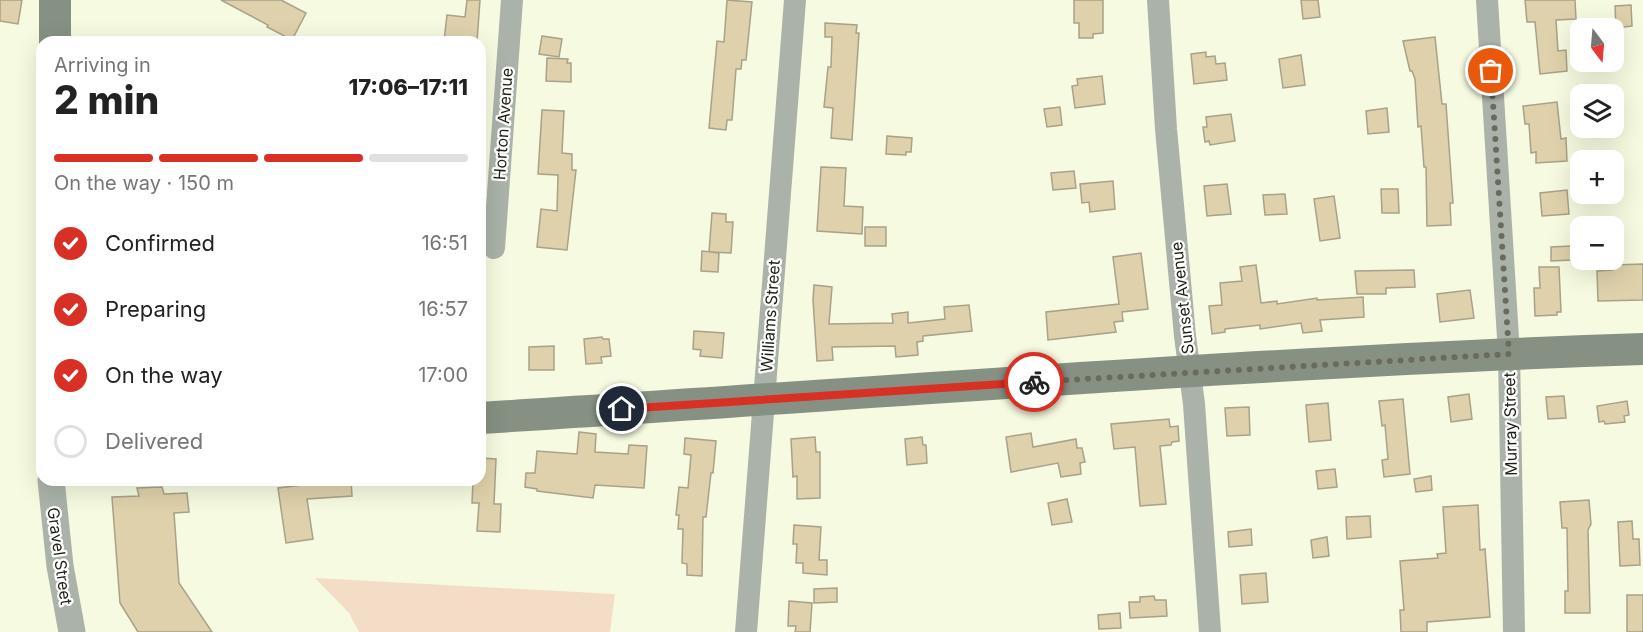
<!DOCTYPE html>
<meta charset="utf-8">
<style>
:root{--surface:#fff;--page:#f6f6f6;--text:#222;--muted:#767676;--line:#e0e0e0;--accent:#d93025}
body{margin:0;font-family:Inter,sans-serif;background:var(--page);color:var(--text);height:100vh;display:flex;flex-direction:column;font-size:22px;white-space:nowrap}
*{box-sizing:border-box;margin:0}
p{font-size:20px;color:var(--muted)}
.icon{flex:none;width:33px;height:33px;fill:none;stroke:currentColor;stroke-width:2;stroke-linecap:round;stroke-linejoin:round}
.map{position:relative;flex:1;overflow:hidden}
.sheet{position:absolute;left:36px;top:36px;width:450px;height:450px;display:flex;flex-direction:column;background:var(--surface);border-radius:18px;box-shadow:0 6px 24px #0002}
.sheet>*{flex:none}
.needle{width:39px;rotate:164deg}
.fabs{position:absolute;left:1570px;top:18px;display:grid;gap:12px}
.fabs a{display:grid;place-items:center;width:54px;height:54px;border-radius:12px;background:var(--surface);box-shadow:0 6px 24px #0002;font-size:30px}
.pin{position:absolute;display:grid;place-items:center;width:51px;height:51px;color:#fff;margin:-26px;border:3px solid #fff;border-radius:50%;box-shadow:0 2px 6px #0007}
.courier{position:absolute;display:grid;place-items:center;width:60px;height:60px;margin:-30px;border:4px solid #d93025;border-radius:50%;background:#fff;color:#222;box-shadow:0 2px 8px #0007}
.headline em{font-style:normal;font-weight:800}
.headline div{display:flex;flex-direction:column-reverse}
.headline{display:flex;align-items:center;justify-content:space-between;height:102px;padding:0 18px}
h1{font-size:39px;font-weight:800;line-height:45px}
.bar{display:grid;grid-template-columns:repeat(4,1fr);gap:9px 6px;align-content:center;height:72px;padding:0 18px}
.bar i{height:8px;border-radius:4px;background:var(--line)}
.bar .active{background:var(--accent)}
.bar p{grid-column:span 4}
ol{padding:0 18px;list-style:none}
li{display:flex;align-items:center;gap:18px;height:66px}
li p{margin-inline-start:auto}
li .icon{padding:6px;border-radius:50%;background:var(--accent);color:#fff;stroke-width:4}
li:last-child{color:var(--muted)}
li i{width:33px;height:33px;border:3px solid var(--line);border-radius:50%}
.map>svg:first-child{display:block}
.green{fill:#f4ddc7}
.building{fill:#ded1ab;stroke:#a9a189;stroke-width:1.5}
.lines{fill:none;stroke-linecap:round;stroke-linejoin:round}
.minor{stroke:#abb2a9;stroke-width:22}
.tertiary{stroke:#abb2a9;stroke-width:27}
.secondary{stroke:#869183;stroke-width:32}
.done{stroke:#696c5d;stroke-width:6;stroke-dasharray:0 10.8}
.route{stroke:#d93025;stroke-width:8}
.labels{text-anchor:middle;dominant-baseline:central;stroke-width:4.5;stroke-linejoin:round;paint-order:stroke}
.street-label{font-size:16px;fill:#1e2016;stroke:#fff}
</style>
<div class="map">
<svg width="1643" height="632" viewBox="0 0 1643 632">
<rect width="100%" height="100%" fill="#f5fae0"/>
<polygon class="green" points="315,578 615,594 610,632 359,632 349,613"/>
<g class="building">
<polygon points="0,0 22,0 18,24 0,21"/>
<polygon points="221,0 281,0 306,13 292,40 267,27 268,25"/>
<polygon points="467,0 480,0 477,42 444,41 447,15 465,17"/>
<polygon points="727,0 752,2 746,60 742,60 741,69 736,69 732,120 727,120 726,130 709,128 717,41 724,42"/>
<polygon points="1074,0 1103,0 1103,33 1093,34 1093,38 1079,38 1079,23 1074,23"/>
<polygon points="1301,0 1318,0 1320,17 1303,19"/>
<polygon points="1525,0 1575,0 1576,19 1556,20 1558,51 1566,50 1567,71 1540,74 1535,22 1527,22"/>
<polygon points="1631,5 1632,26 1616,28 1615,6"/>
<polygon points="825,23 857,25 856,33 859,33 852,140 831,138 833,108 824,107 828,67 831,67 832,37 825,37"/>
<polygon points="542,36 562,39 559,57 539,54"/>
<polygon points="1435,37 1442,104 1446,104 1453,203 1450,203 1451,225 1427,226 1426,167 1424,167 1421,126 1418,127 1415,79 1412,71 1410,71 1403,41"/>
<polygon points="1206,52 1206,57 1215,56 1216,64 1225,63 1227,80 1194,84 1191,54"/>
<polygon points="1301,55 1305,85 1283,88 1279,59"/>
<polygon points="547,58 568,59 567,63 571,63 571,82 546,81"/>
<polygon points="1102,76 1105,104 1075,108 1072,86 1078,85 1077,79"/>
<polygon points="1557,102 1561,139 1566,138 1567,161 1536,163 1536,152 1531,153 1529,124 1525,124 1523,106"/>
<polygon points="1060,107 1062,125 1047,127 1044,109"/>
<polygon points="1387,108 1389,132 1368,134 1366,111"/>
<polygon points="542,110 564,111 562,153 572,154 572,170 576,170 567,250 537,247 541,209 557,211 558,175 538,174"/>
<polygon points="1231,114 1235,141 1210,145 1209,141 1205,142 1203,127 1207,127 1206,117"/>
<polygon points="887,136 912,138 911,152 906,152 906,155 886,154"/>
<polygon points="821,167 846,168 844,206 863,207 862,234 817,231"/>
<polygon points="1074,171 1076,188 1053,190 1051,173"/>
<polygon points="1113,181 1115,209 1090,212 1089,202 1082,203 1080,184"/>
<polygon points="1227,184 1231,214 1207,216 1204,186"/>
<polygon points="1381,189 1398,189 1399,213 1382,213"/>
<polygon points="1567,190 1569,214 1542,216 1540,193"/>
<polygon points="1285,194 1287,214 1265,215 1263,195"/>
<polygon points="1334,196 1340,238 1320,241 1314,199"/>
<polygon points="712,213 726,214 726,222 733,222 731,253 709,252"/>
<rect x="865" y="227" width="21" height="19"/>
<polygon points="1571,246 1572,260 1551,261 1551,247"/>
<polygon points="702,251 719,253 718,272 701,271"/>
<polygon points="1141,253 1148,309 1122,312 1123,321 1114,322 1116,332 1048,340 1046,312 1119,304 1113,257"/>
<polygon points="1643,264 1643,300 1598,301 1597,271 1613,270 1613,265"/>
<polygon points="1256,265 1261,303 1277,301 1277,304 1317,298 1317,300 1363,297 1364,317 1320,320 1322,331 1303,333 1301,323 1260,329 1260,325 1225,329 1225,332 1212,334 1209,306 1222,305 1220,283 1242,281 1240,267"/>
<polygon points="1539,267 1559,267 1561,312 1557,312 1557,315 1535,316 1534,288 1540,288"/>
<polygon points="1414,270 1415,287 1386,288 1386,294 1357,294 1355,271"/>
<polygon points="814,285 832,287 829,324 893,323 892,314 908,312 908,323 945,319 944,307 969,305 972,331 923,336 923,341 917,342 918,355 896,357 895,346 832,347 833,360 817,361 813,300"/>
<polygon points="1470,290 1474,318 1440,322 1437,294"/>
<polygon points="694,331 724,333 722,358 700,356 701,350 693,349"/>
<polygon points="602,337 603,339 609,339 611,356 601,357 602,363 586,364 584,339"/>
<polygon points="554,346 554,370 529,370 529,347"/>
<polygon points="1469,394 1472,419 1451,422 1448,397"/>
<polygon points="1564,396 1566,418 1548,419 1546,397"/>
<polygon points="1403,399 1410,474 1384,477 1382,460 1388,459 1385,425 1382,426 1379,401"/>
<polygon points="1627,401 1629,415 1624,416 1625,422 1605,424 1604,421 1599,422 1597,406"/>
<polygon points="1328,403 1331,440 1309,442 1306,405"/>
<polygon points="1249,407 1250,435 1227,436 1225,408"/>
<polygon points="1169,419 1170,427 1178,426 1179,441 1172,442 1171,445 1160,446 1166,504 1140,506 1135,447 1114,449 1111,424"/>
<polygon points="579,432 596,434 595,452 628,454 629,445 647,446 644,488 595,485 593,498 537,491 537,489 525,487 526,473 535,473 537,451 577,454"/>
<polygon points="1031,433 1033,447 1076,439 1077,448 1082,448 1085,462 1080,463 1081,474 1061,477 1058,463 1011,472 1006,437"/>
<polygon points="815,437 816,452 820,452 820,498 797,499 797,476 793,477 791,439"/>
<polygon points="922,437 923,445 926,445 927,463 907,465 905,439"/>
<polygon points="685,438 716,441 713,473 711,473 706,517 703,517 702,576 687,575 687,564 682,563 683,529 678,529 679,515 676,515 679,487 688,488 691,455 684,454"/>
<polygon points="480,458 496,459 494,504 501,504 500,532 477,531 479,503 472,503 473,480 480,480"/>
<polygon points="1335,469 1337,487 1318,489 1316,471"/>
<polygon points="1431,476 1432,490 1416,492 1414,479"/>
<polygon points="328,480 351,480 352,496 307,499 313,539 286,543 278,488 329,482"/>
<polygon points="162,487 164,494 187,493 189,512 174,513 179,583 212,632 138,632 120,603 112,497 139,496 137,488"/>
<polygon points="1067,499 1072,522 1052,525 1048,503"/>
<polygon points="1589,500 1591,524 1588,530 1590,613 1565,613 1565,591 1568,591 1567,528 1562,528 1560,502"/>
<polygon points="1478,505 1480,550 1485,549 1490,617 1427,622 1427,632 1401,632 1400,610 1404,610 1400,561 1438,558 1437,554 1446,553 1443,507"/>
<polygon points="1370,516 1371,537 1347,539 1346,517"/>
<polygon points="1632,521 1633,539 1639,539 1640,565 1620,566 1618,522"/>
<polygon points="794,525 821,527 819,560 827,560 827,575 803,573 803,563 796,563 797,544 793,544"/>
<polygon points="1251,529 1252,545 1229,547 1228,532"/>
<polygon points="1327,537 1329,556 1313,558 1311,540"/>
<polygon points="1266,573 1268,602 1242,604 1240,575"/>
<polygon points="837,588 837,602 814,603 814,589"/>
<rect x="1627" y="595" width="16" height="37"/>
<polygon points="1154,596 1155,600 1166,600 1167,616 1130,618 1129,602 1140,602 1140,597"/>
<polygon points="789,601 812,603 810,632 795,632 796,626 788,626"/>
<polygon points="1120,613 1121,628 1099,629 1098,615"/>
</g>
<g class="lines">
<g class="minor">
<polyline points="1158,0 1166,129 1185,336 1194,404 1210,632"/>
<polyline points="1487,0 1509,354 1514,632"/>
<polyline points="494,248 512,0"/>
<polyline points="746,632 795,0"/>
</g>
<polyline class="tertiary" points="51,480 60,566 72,632"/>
<g class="secondary">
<polyline points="55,42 55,0"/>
<path d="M 480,418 C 868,394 1255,362 1643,349"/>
</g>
</g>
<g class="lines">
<polyline class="done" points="1034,382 1509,354 1491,71"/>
<polyline class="route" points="622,409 1034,382"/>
</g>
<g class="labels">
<g class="street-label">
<text transform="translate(503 124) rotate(-86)">Horton Avenue</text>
<text transform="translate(1182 298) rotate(-96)">Sunset Avenue</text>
<text transform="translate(770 316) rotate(-86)">Williams Street</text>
<text transform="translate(1510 424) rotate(-91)">Murray Street</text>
<text transform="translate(60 556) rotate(82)">Gravel Street</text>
</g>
</g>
</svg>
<div class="fabs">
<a><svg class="needle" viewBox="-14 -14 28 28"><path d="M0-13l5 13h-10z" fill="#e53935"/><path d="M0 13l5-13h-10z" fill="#767676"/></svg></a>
<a><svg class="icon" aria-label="layers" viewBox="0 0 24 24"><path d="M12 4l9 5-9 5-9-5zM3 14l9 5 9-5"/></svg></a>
<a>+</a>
<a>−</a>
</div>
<div class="pin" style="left:1491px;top:71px;background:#ea580c"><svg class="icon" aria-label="bag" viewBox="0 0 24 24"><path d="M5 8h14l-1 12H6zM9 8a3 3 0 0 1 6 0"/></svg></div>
<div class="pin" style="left:622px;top:409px;background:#1f2937"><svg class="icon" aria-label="home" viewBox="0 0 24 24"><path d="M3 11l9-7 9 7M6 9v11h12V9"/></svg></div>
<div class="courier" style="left:1034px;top:382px"><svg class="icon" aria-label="bike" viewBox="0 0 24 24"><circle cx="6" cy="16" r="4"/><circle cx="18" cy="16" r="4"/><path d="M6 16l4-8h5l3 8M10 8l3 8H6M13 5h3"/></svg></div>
<section class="sheet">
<div class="headline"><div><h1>2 min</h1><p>Arriving in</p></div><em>17:06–17:11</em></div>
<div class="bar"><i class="active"></i><i class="active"></i><i class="active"></i><i></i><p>On the way · 150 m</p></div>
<ol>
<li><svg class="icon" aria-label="check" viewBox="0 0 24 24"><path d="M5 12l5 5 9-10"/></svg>Confirmed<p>16:51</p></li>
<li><svg class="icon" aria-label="check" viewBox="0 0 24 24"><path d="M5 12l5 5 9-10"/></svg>Preparing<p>16:57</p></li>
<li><svg class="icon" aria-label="check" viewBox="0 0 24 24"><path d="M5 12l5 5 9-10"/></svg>On the way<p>17:00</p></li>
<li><i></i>Delivered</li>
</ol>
</section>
</div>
